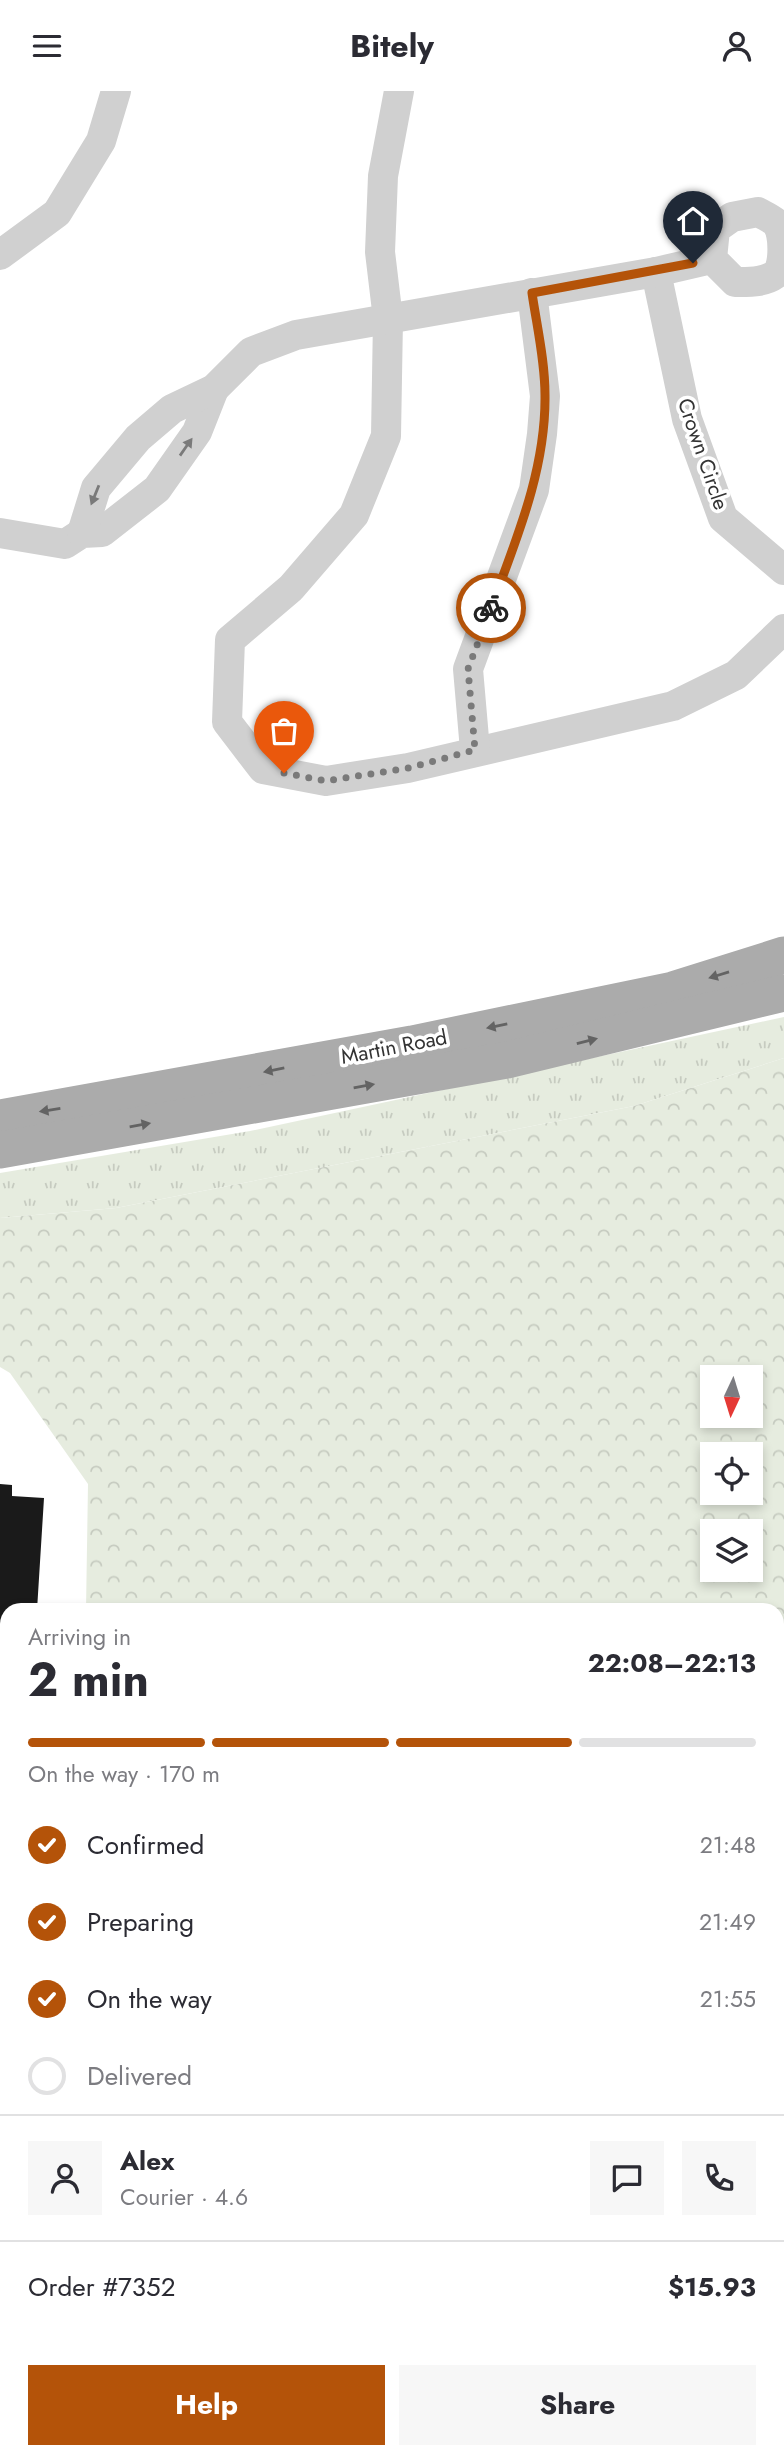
<!DOCTYPE html>
<meta charset="utf-8">
<style>
:root{--surface:#fff;--page:#f7f7f7;--text:#2b2b33;--muted:#7c7c81;--line:#e1e1e2;--accent:#b45309}
body{margin:0;font-family:Jost,sans-serif;background:var(--page);color:var(--text);height:100vh;display:flex;flex-direction:column;font-size:26px;white-space:nowrap}
*{box-sizing:border-box;margin:0}
p{font-size:23px;color:var(--muted)}
.icon{flex:none;width:38px;height:38px;fill:none;stroke:currentColor;stroke-width:2;stroke-linecap:round;stroke-linejoin:round}
.map{position:relative;flex:1;overflow:hidden}
.side{position:absolute;left:0px;top:1512px;width:784px;height:856px;display:flex;flex-direction:column;background:var(--surface);border-radius:21px 21px 0 0;box-shadow:0 4px 10px #0003}
.side>*{flex:none}
.needle{width:46px;rotate:184deg}
.buttons{position:absolute;left:700px;top:1274px;display:grid;gap:14px}
.buttons a{display:grid;place-items:center;width:63px;height:63px;border-radius:0px;background:var(--surface);box-shadow:0 4px 10px #0003;font-size:35px}
.pin{position:absolute;display:grid;place-items:center;width:60px;height:60px;color:#fff;margin:-72px -30px;border-radius:50% 50% 50% 0;rotate:-45deg;box-shadow:0 0 7px #0007}
.pin .icon{rotate:45deg}
.courier{position:absolute;display:grid;place-items:center;width:70px;height:70px;margin:-35px;border:5px solid #b45309;border-radius:50%;background:#fff;color:#222;box-shadow:0 2px 9px #0007}
.summary em{font-style:normal;font-weight:700}
.summary div{display:flex;flex-direction:column-reverse}
.summary{display:flex;align-items:center;justify-content:space-between;height:119px;padding:0 28px}
h1{font-size:46px;font-weight:700;line-height:52px}
.bar{display:grid;grid-template-columns:repeat(4,1fr);gap:10px 7px;align-content:center;height:84px;padding:0 28px}
.bar i{height:9px;border-radius:5px;background:var(--line)}
.bar .current{background:var(--accent)}
.bar p{grid-column:span 4}
.line{display:flex;align-items:center;gap:18px;padding:0 28px;border-top:2px solid var(--line)}
.line div{flex:1}
.round{display:grid;place-items:center;flex:none;width:74px;height:74px;border-radius:0px;background:var(--page)}
ol{padding:0 28px;list-style:none}
li{display:flex;align-items:center;gap:21px;height:77px}
li p{margin-inline-start:auto}
li .icon{padding:7px;border-radius:50%;background:var(--accent);color:#fff;stroke-width:4}
li:last-child{color:var(--muted)}
li i{width:38px;height:38px;border:4px solid var(--line);border-radius:50%}
.button{display:flex;gap:14px;margin-top:auto;padding:14px 28px}
.button a{flex:1;height:80px;border-radius:0px;background:var(--accent);color:#fff;font-size:28px;font-weight:700;line-height:80px;text-align:center}
.button a+a{background:var(--page);color:var(--text)}
header{display:flex;justify-content:space-between;align-items:center;height:91px;padding:0 28px;background:var(--surface);font-size:32px;font-weight:700}
.map>svg:first-child{display:block}
.grass{fill:url(#grass-tufts)}
.forest{fill:url(#forest-crowns);fill-rule:evenodd}
.building{fill:#1a1a1a}
.lines{fill:none;stroke-linecap:round;stroke-linejoin:round}
.minor{stroke:#d0d0d0;stroke-width:30}
.major{stroke:#ababab;stroke-width:37}
.oneway{fill:#7a7a7a}
.oneway2{fill:#636363}
.done{stroke:#7a7a7a;stroke-width:7;stroke-dasharray:0 12.6}
.route{stroke:#b45309;stroke-width:9}
.labels{text-anchor:middle;dominant-baseline:central;stroke-width:7;stroke-linejoin:round;paint-order:stroke}
.street-label{font-size:21px;fill:#333;stroke:#fff}
</style>
<header><svg class="icon" aria-label="menu" viewBox="0 0 24 24"><path d="M4 6h16M4 12h16M4 18h16"/></svg>Bitely<svg class="icon" aria-label="person" viewBox="0 0 24 24"><circle cx="12" cy="8" r="4"/><path d="M4 21q1-7 8-7t8 7"/></svg></header>
<div class="map">
<svg width="784" height="2367" viewBox="0 0 784 2367">
<defs>
<pattern id="grass-tufts" width="24" height="20" patternUnits="userSpaceOnUse" patternTransform="scale(1.75)"><rect width="24" height="20" fill="#e6ecdf"/><path d="M3 7l-1-3M5 7V3M7 7l1-3M15 17l-1-3M17 17v-4M19 17l1-3" fill="none" stroke="#c6cbc0"/></pattern>
<pattern id="forest-crowns" width="20" height="18" patternUnits="userSpaceOnUse" patternTransform="scale(1.75)"><rect width="20" height="18" fill="#e6ecdf"/><path d="M2 6a3 3 0 1 1 6 0M12 15a3 3 0 1 1 6 0" fill="none" stroke="#c6cbc0"/></pattern>
</defs>
<rect width="100%" height="100%" fill="#fff"/>
<g class="grass">
<polygon points="784,926 784,967 634,1015 116,1117 0,1127 0,1082 250,1040"/>
<polygon points="7,2142 7,2335 0,2336 0,2144"/>
<polygon points="784,2150 784,2201 777,2202 777,2151"/>
</g>
<g class="forest">
<path d="M 784,967 L 784,1702 L 777,1704 L 777,1519 L 86,1519 L 88,1393 L 10,1282 L 0,1276 L 0,1127 L 116,1117 L 634,1015 ZM 751,1286 L 751,1325 L 712,1325 L 712,1286 ZM 751,1363 L 751,1402 L 712,1402 L 712,1363 ZM 712,1440 L 751,1440 L 751,1479 L 712,1479 Z"/>
<polygon points="7,1732 7,2142 0,2144 0,1735"/>
<polygon points="24,2361 158,2361 158,2367 7,2367 7,2364"/>
</g>
<g class="building">
<polygon points="0,1393 12,1394 12,1405 44,1407 37,1519 7,1519 7,1559 0,1559"/>
<polygon points="7,1638 7,1710 0,1712 0,1640"/>
<polygon points="298,2361 325,2361 326,2367 276,2367"/>
<polygon points="347,2361 379,2361 380,2367 348,2367"/>
<polygon points="444,2361 477,2361 478,2367 445,2367"/>
<polygon points="716,2361 777,2361 780,2367 703,2367"/>
</g>
<g class="lines">
<g class="minor">
<polyline points="399,0 383,85 380,161 388,228 386,345 354,424 291,497 230,549 227,631 263,678 326,690 408,677 673,615 736,584 784,538"/>
<polyline points="0,164 57,122 101,50 116,0"/>
<polyline points="656,181 687,328 723,427 784,479"/>
<polyline points="0,442 65,453 82,442 102,441 157,398 197,341 214,298"/>
<path d="M 82,442 L 96,397 L 138,347 L 172,318 L 214,298 L 251,261 L 296,244 L 656,181 L 712,168 L 735,191 C 748,191 767,192 778,181 C 784,170 784,144 777,133 C 773,128 763,124 758,121 L 732,126 L 715,138 L 712,168"/>
<polyline points="475,659 468,578 534,399 542,343 545,305 532,202"/>
<polyline points="0,1596 7,1596"/>
<polyline points="777,2212 784,2211"/>
<polyline points="0,2347 7,2346"/>
<polyline points="531,2361 532,2367"/>
<polyline points="675,2367 675,2361"/>
</g>
<g class="major">
<polyline points="0,1027 412,953 673,899 784,864"/>
<polyline points="0,1059 507,969 784,902"/>
</g>
</g>
<defs><path id="oneway-solid" d="M-6-.8H1V-3.2L6.5 0L1 3.2V.8H-6Z" transform="scale(1.75)"/></defs>
<g class="oneway">
<use href="#oneway-solid" transform="translate(186 356) rotate(-55)"/>
<use href="#oneway-solid" transform="translate(95 404) rotate(112)"/>
</g>
<g class="oneway2">
<use href="#oneway-solid" transform="translate(719 884) rotate(163)"/>
<use href="#oneway-solid" transform="translate(497 935) rotate(168)"/>
<use href="#oneway-solid" transform="translate(587 950) rotate(-14)"/>
<use href="#oneway-solid" transform="translate(274 979) rotate(169)"/>
<use href="#oneway-solid" transform="translate(364 995) rotate(-10)"/>
<use href="#oneway-solid" transform="translate(50 1019) rotate(171)"/>
<use href="#oneway-solid" transform="translate(140 1034) rotate(-10)"/>
</g>
<g class="lines">
<polyline class="done" points="284,682 326,690 408,677 475,659 468,578 491,517"/>
<path class="route" d="M 491,517 C 516,449 546,379 545,304 C 545,270 537,236 532,202 L 693,172"/>
</g>
<g class="labels">
<g class="street-label">
<text transform="translate(703 363) rotate(71)">Crown Circle</text>
<text transform="translate(394 956) rotate(-11)">Martin Road</text>
</g>
</g>
</svg>
<div class="buttons">
<a><svg class="needle" viewBox="-14 -14 28 28"><path d="M0-13l5 13h-10z" fill="#e53935"/><path d="M0 13l5-13h-10z" fill="#7c7c81"/></svg></a>
<a><svg class="icon" aria-label="locate" viewBox="0 0 24 24"><circle cx="12" cy="12" r="6"/><path d="M12 2v4M12 18v4M2 12h4M18 12h4"/></svg></a>
<a><svg class="icon" aria-label="layers" viewBox="0 0 24 24"><path d="M12 4l9 5-9 5-9-5zM3 14l9 5 9-5"/></svg></a>
</div>
<div class="pin" style="left:284px;top:682px;background:#ea580c"><svg class="icon" aria-label="bag" viewBox="0 0 24 24"><path d="M5 8h14l-1 12H6zM9 8a3 3 0 0 1 6 0"/></svg></div>
<div class="pin" style="left:693px;top:172px;background:#1f2937"><svg class="icon" aria-label="home" viewBox="0 0 24 24"><path d="M3 11l9-7 9 7M6 9v11h12V9"/></svg></div>
<div class="courier" style="left:491px;top:517px"><svg class="icon" aria-label="bike" viewBox="0 0 24 24"><circle cx="6" cy="16" r="4"/><circle cx="18" cy="16" r="4"/><path d="M6 16l4-8h5l3 8M10 8l3 8H6M13 5h3"/></svg></div>
<section class="side">
<div class="summary"><div><h1>2 min</h1><p>Arriving in</p></div><em>22:08–22:13</em></div>
<div class="bar"><i class="current"></i><i class="current"></i><i class="current"></i><i></i><p>On the way · 170 m</p></div>
<ol>
<li><svg class="icon" aria-label="check" viewBox="0 0 24 24"><path d="M5 12l5 5 9-10"/></svg>Confirmed<p>21:48</p></li>
<li><svg class="icon" aria-label="check" viewBox="0 0 24 24"><path d="M5 12l5 5 9-10"/></svg>Preparing<p>21:49</p></li>
<li><svg class="icon" aria-label="check" viewBox="0 0 24 24"><path d="M5 12l5 5 9-10"/></svg>On the way<p>21:55</p></li>
<li><i></i>Delivered</li>
</ol>
<div class="line" style="height:126px"><a class="round"><svg class="icon" aria-label="person" viewBox="0 0 24 24"><circle cx="12" cy="8" r="4"/><path d="M4 21q1-7 8-7t8 7"/></svg></a><div><b>Alex</b><p>Courier · 4.6</p></div><a class="round"><svg class="icon" aria-label="chat" viewBox="0 0 24 24"><path d="M4 5h16v11H9l-5 4z"/></svg></a><a class="round"><svg class="icon" aria-label="phone" viewBox="0 0 24 24"><path d="M5 4h4l2 5-3 2q2 4 5 5l2-3 5 2v4C11 20 4 13 5 4z"/></svg></a></div>
<div class="line" style="height:91px"><div>Order #7352</div><b>$15.93</b></div>
<div class="button"><a>Help</a><a>Share</a></div>
</section>
</div>
